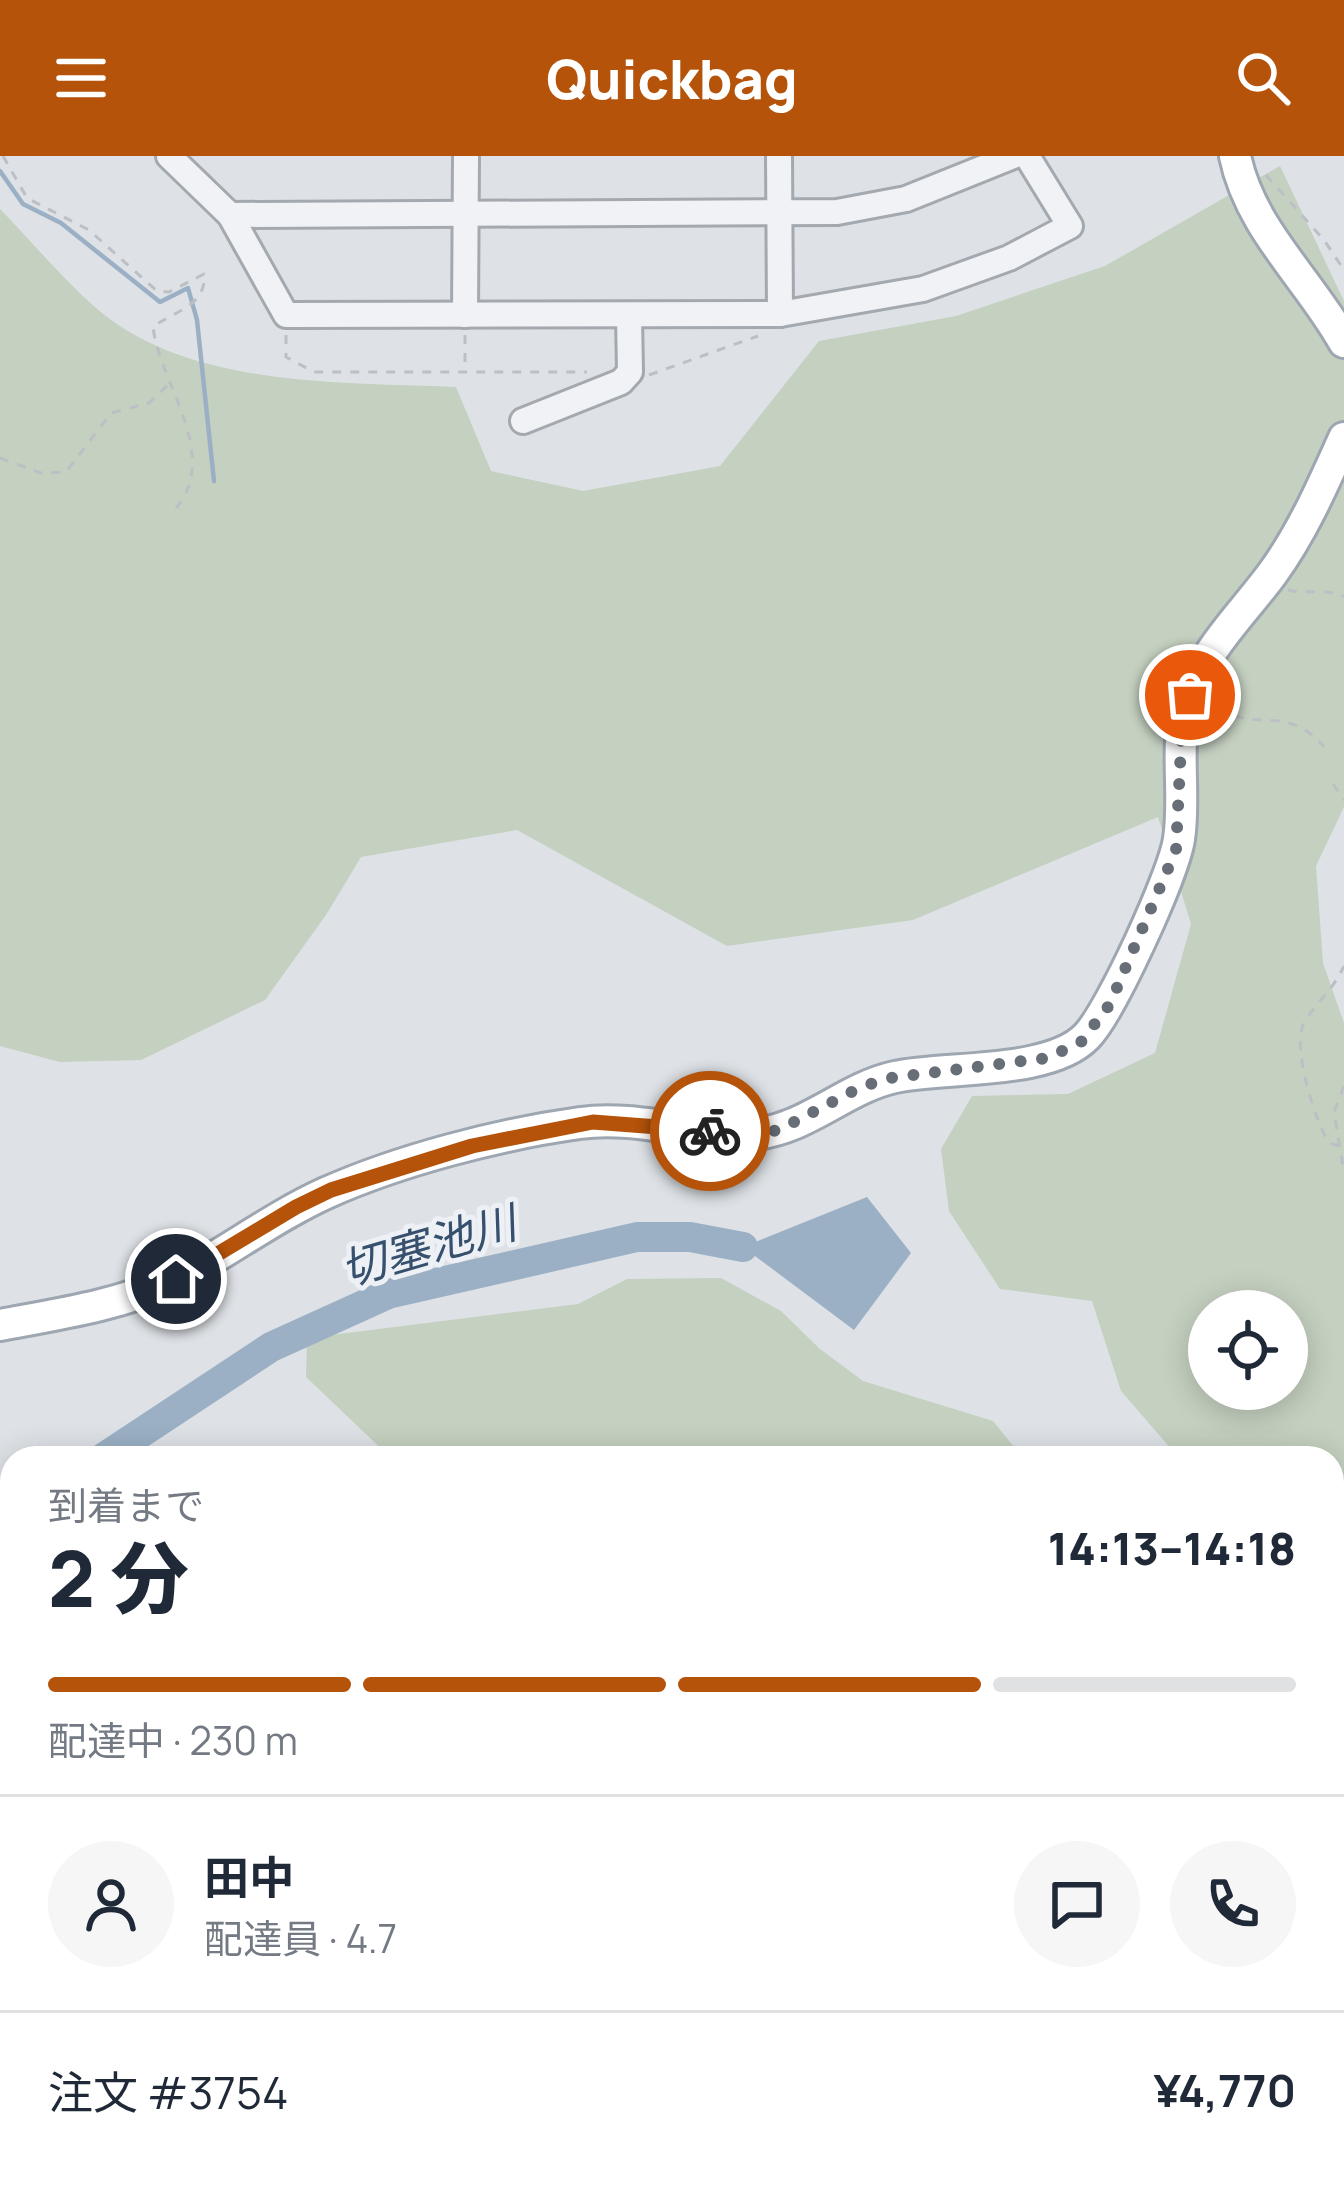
<!DOCTYPE html>
<html lang="ja">
<meta charset="utf-8">
<style>
:root{--surface:#fff;--page:#f6f6f7;--text:#1f2937;--muted:#747a83;--line:#e0e1e3;--accent:#b45309}
body{margin:0;font-family:Manrope,"Noto Sans JP",sans-serif;background:var(--page);color:var(--text);height:100vh;display:flex;flex-direction:column;font-size:45px;white-space:nowrap}
*{box-sizing:border-box;margin:0}
p{font-size:39px;color:var(--muted)}
.icon{flex:none;width:66px;height:66px;fill:none;stroke:currentColor;stroke-width:2;stroke-linecap:round;stroke-linejoin:round}
.map{position:relative;flex:1;overflow:hidden}
.sheet{position:absolute;left:0px;top:1290px;width:1344px;height:744px;display:flex;flex-direction:column;background:var(--surface);border-radius:36px 36px 0 0;box-shadow:0 6px 30px #0003}
.sheet>*{flex:none}
.controls{position:absolute;left:1188px;top:1134px;display:grid;gap:24px}
.controls a{display:grid;place-items:center;width:120px;height:120px;border-radius:50%;background:var(--surface);box-shadow:0 6px 30px #0003;font-size:60px}
.pin{position:absolute;display:grid;place-items:center;width:102px;height:102px;color:#fff;margin:-51px;border:6px solid #fff;border-radius:50%;box-shadow:0 3px 12px #0007}
.courier{position:absolute;display:grid;place-items:center;width:120px;height:120px;margin:-60px;border:9px solid #b45309;border-radius:50%;background:#fff;color:#222;box-shadow:0 3px 15px #0007}
.head em{font-style:normal;font-weight:800}
.head div{display:flex;flex-direction:column-reverse}
.head{display:flex;align-items:center;justify-content:space-between;height:204px;padding:0 48px}
h1{font-size:78px;font-weight:800;line-height:90px}
.bar{display:grid;grid-template-columns:repeat(4,1fr);gap:18px 12px;align-content:center;height:144px;padding:0 48px}
.bar i{height:15px;border-radius:9px;background:var(--line)}
.bar .active{background:var(--accent)}
.bar p{grid-column:span 4}
.line{display:flex;align-items:center;gap:30px;padding:0 48px;border-top:3px solid var(--line)}
.line div{flex:1}
.round{display:grid;place-items:center;flex:none;width:126px;height:126px;border-radius:63px;background:var(--page)}
header{display:flex;justify-content:space-between;align-items:center;height:156px;padding:0 48px;background:var(--accent);color:#fff;font-size:54px;font-weight:800}
.map>svg:first-child{display:block}
.green{fill:#c4d0c0;fill-rule:evenodd}
.water{fill:#9bb0c4}
.lines{fill:none;stroke-linecap:round;stroke-linejoin:round}
.stream{stroke:#9bb0c4;stroke-width:4.5}
.river{stroke:#9bb0c4;stroke-width:30}
.minor-casing{stroke:#a4a9b0;stroke-width:30}
.major-casing{stroke:#9ea6b1;stroke-width:36}
.path{stroke:#bcc0c5;stroke-width:3;stroke-dasharray:9 9;stroke-linecap:butt}
.minor{stroke:#f0f2f5;stroke-width:24}
.major{stroke:#fff;stroke-width:30}
.done{stroke:#686e78;stroke-width:12;stroke-dasharray:0 21.6}
.route{stroke:#b45309;stroke-width:15}
.labels{text-anchor:middle;dominant-baseline:central;stroke-width:10;stroke-linejoin:round;paint-order:stroke}
.water-label{font-size:45px;font-style:italic;fill:#36506d;stroke:#edf0f4}
</style>
<header><svg class="icon" aria-label="menu" viewBox="0 0 24 24"><path d="M4 6h16M4 12h16M4 18h16"/></svg>Quickbag<svg class="icon" aria-label="search" viewBox="0 0 24 24"><circle cx="10" cy="10" r="6"/><path d="M15 15l6 6"/></svg></header>
<div class="map">
<svg width="1344" height="2034" viewBox="0 0 1344 2034">
<rect width="100%" height="100%" fill="#dee2e6"/>
<g class="green">
<path d="M 1280,10 L 1344,145 L 1344,651 L 1316,710 L 1323,807 L 1344,867 L 1344,1571 L 1332,1545 L 1332,1302 L 1179,1302 L 1121,1235 L 1092,1145 L 1000,1133 L 949,1055 L 941,993 L 972,940 L 1068,938 L 1155,897 L 1191,768 L 1158,661 L 913,764 L 727,790 L 517,674 L 361,701 L 326,759 L 265,844 L 141,904 L 60,906 L 0,890 L 0,53 C 32,86 62,122 96,152 C 188,232 341,226 456,231 L 491,315 L 583,335 L 720,310 L 819,185 L 956,160 L 1105,110 ZM 1209,1155 L 1287,1155 L 1287,1233 L 1209,1233 Z"/>
<polygon points="721,1122 781,1155 820,1193 863,1225 993,1265 1023,1302 391,1302 306,1221 307,1182 578,1148 627,1123"/>
<polygon points="12,1405 12,1562 0,1549 0,1413"/>
<polygon points="0,1638 12,1647 12,2013 0,2014"/>
<polygon points="1332,1848 1344,1854 1344,2034 649,2034 624,2022 1332,2022"/>
</g>
<g class="water">
<polygon points="867,1041 911,1097 854,1174 743,1091"/>
<polygon points="423,2022 554,2022 577,2034 427,2034"/>
</g>
<g class="lines">
<polyline class="stream" points="0,15 23,48 61,67 160,146 188,132 197,164 214,325"/>
<g class="river">
<polyline points="103,1302 271,1191 388,1138 637,1081 690,1081 743,1091"/>
<polyline points="0,1387 12,1377"/>
</g>
<defs>
<g id="minor">
<polyline points="169,0 230,59 286,159 780,158 923,133 1009,102 1070,70 1027,0"/>
<polyline points="779,0 780,158"/>
<polyline points="230,59 837,56 906,43 1013,0"/>
<polyline points="465,159 466,0"/>
<polyline points="523,265 621,226 630,216 629,160"/>
<polyline points="412,2022 416,2034"/>
</g>
<g id="major">
<path d="M 1235,0 C 1250,73 1309,123 1344,186"/>
<path d="M 0,1169 C 59,1158 121,1149 176,1123 C 227,1097 273,1061 326,1037 C 400,1004 500,978 580,967 C 638,959 695,981 752,978 C 805,975 844,932 895,921 C 947,910 1050,919 1087,880 C 1111,855 1174,718 1179,683 C 1186,638 1174,590 1187,547 C 1202,495 1241,460 1272,418 C 1302,377 1323,329 1344,282"/>
</g>
</defs>
<use href="#minor" class="minor-casing"/>
<use href="#major" class="major-casing"/>
<g class="path">
<path d="M 3,0 L 27,42 L 89,74 L 157,135 L 169,136 L 204,118 C 207,150 174,155 153,171 C 160,228 221,299 176,352"/>
<polyline points="1266,19 1324,84 1344,114"/>
<polyline points="286,179 286,201 314,216 587,216"/>
<polyline points="465,179 465,216"/>
<polyline points="649,219 758,180"/>
<polyline points="0,302 41,317 66,316 111,257 149,247 171,226"/>
<path d="M 1288,434 C 1307,439 1325,431 1344,441"/>
<path d="M 1219,531 L 1219,545 C 1244,583 1285,543 1324,591"/>
<polyline points="1333,628 1344,644"/>
<polyline points="1344,930 1334,956 1344,1016"/>
<path d="M 1339,990 L 1329,987 C 1315,964 1290,889 1305,865 C 1319,843 1331,837 1344,810"/>
<polyline points="1154,2022 1158,2034"/>
<polyline points="1057,2034 1068,2022"/>
</g>
<use href="#minor" class="minor"/>
<use href="#major" class="major"/>
</g>
<g class="lines">
<polyline class="done" points="710,975 751,978 779,974 861,931 890,922 1047,902 1081,886 1110,848 1176,694 1182,569 1190,539"/>
<polyline class="route" points="176,1123 296,1051 331,1034 472,990 593,966 710,975"/>
</g>
<g class="labels">
<g class="water-label">
<text transform="translate(428 1089) rotate(-16)">切塞池川</text>
</g>
</g>
</svg>
<div class="controls">
<a><svg class="icon" aria-label="locate" viewBox="0 0 24 24"><circle cx="12" cy="12" r="6"/><path d="M12 2v4M12 18v4M2 12h4M18 12h4"/></svg></a>
</div>
<div class="pin" style="left:1190px;top:539px;background:#ea580c"><svg class="icon" aria-label="bag" viewBox="0 0 24 24"><path d="M5 8h14l-1 12H6zM9 8a3 3 0 0 1 6 0"/></svg></div>
<div class="pin" style="left:176px;top:1123px;background:#1f2937"><svg class="icon" aria-label="home" viewBox="0 0 24 24"><path d="M3 11l9-7 9 7M6 9v11h12V9"/></svg></div>
<div class="courier" style="left:710px;top:975px"><svg class="icon" aria-label="bike" viewBox="0 0 24 24"><circle cx="6" cy="16" r="4"/><circle cx="18" cy="16" r="4"/><path d="M6 16l4-8h5l3 8M10 8l3 8H6M13 5h3"/></svg></div>
<section class="sheet">
<div class="head"><div><h1>2 分</h1><p>到着まで</p></div><em>14:13–14:18</em></div>
<div class="bar"><i class="active"></i><i class="active"></i><i class="active"></i><i></i><p>配達中 · 230 m</p></div>
<div class="line" style="height:216px"><a class="round"><svg class="icon" aria-label="person" viewBox="0 0 24 24"><circle cx="12" cy="8" r="4"/><path d="M4 21q1-7 8-7t8 7"/></svg></a><div><b>田中</b><p>配達員 · 4.7</p></div><a class="round"><svg class="icon" aria-label="chat" viewBox="0 0 24 24"><path d="M4 5h16v11H9l-5 4z"/></svg></a><a class="round"><svg class="icon" aria-label="phone" viewBox="0 0 24 24"><path d="M5 4h4l2 5-3 2q2 4 5 5l2-3 5 2v4C11 20 4 13 5 4z"/></svg></a></div>
<div class="line" style="height:156px"><div>注文 #3754</div><b>¥4,770</b></div>
</section>
</div>
